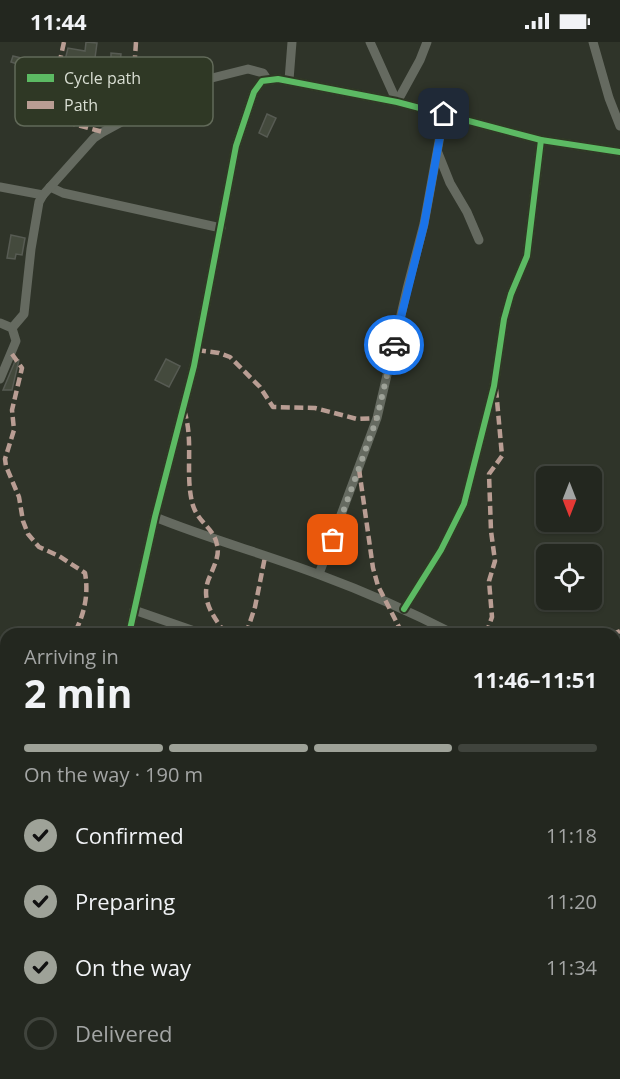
<!DOCTYPE html>
<meta charset="utf-8">
<style>
:root{--surface:#23271f;--page:#2b2f28;--text:#f1f3f6;--muted:#a3a5a4;--line:#40443d;--accent:#9ea298}
body{margin:0;font-family:"Open Sans",sans-serif;background:var(--page);color:var(--text);height:100vh;display:flex;flex-direction:column;font-size:22px;white-space:nowrap}
*{box-sizing:border-box;margin:0}
p{font-size:20px;color:var(--muted)}
.icon{flex:none;width:33px;height:33px;fill:none;stroke:currentColor;stroke-width:2;stroke-linecap:round;stroke-linejoin:round}
.map{position:relative;flex:1;overflow:hidden}
.drawer{position:absolute;left:0px;top:586px;width:621px;height:452px;display:flex;flex-direction:column;background:var(--surface);border-radius:18px 18px 0 0;box-shadow:0 2px 4px #0004,0 0 0 2px var(--line)}
.drawer>*{flex:none}
.needle{width:39px;rotate:180deg}
.fabs{position:absolute;left:536px;top:424px;display:grid;gap:12px}
.fabs a{display:grid;place-items:center;width:66px;height:66px;border-radius:9px;background:var(--surface);box-shadow:0 2px 4px #0004,0 0 0 2px var(--line);font-size:30px}
.pin{position:absolute;display:grid;place-items:center;width:51px;height:51px;color:#fff;margin:-26px;border-radius:12px;box-shadow:0 3px 9px #0006}
.courier{position:absolute;display:grid;place-items:center;width:60px;height:60px;margin:-30px;border:4px solid #1a73e8;border-radius:50%;background:#fff;color:#222;box-shadow:0 2px 8px #0007}
.headline em{font-style:normal;font-weight:700}
.headline div{display:flex;flex-direction:column-reverse}
.headline{display:flex;align-items:center;justify-content:space-between;height:102px;padding:0 24px}
h1{font-size:39px;font-weight:700;line-height:45px}
.bar{display:grid;grid-template-columns:repeat(4,1fr);gap:9px 6px;align-content:center;height:72px;padding:0 24px}
.bar i{height:8px;border-radius:4px;background:var(--line)}
.bar .current{background:var(--accent)}
.bar p{grid-column:span 4}
ol{padding:0 24px;list-style:none}
li{display:flex;align-items:center;gap:18px;height:66px}
li p{margin-inline-start:auto}
li .icon{padding:6px;border-radius:50%;background:var(--accent);color:#111;stroke-width:4}
li:last-child{color:var(--muted)}
li i{width:33px;height:33px;border:3px solid var(--line);border-radius:50%}
.status{display:flex;justify-content:space-between;align-items:center;height:42px;padding:0 30px;background:var(--surface);direction:ltr}
.status svg{height:16px;fill:currentColor}
.map>svg:first-child{display:block}
.building{fill:#444a3d;stroke:#575b53;stroke-width:1.5}
.lines{fill:none;stroke-linecap:round;stroke-linejoin:round}
.minor{stroke:#656a60;stroke-width:9}
.quiet{stroke:#b99d93;stroke-width:4.5;stroke-dasharray:9 4.5;stroke-linecap:butt}
.cycleway-casing{stroke:#2f3825;stroke-width:10}
.cycleway{stroke:#5cba63;stroke-width:6}
.done{stroke:#9ea298;stroke-width:6;stroke-dasharray:0 10.8}
.route{stroke:#1a73e8;stroke-width:8}
.key{fill:#2f3825;stroke:#626a59;stroke-width:1.5}
.key-label{font-size:16px;fill:#d9ded3}
</style>
<div class="status"><b>11:44</b><svg viewBox="0 0 49 12"><path d="M0 12V9h3v3zM5 12V6h3v6zM10 12V3h3v9zM15 12V0h3v12zM26 1h20v11H26zM47 4h2v5h-2z"/></svg></div>
<div class="map">
<svg width="620" height="1037" viewBox="0 0 620 1037">
<rect width="100%" height="100%" fill="#2f3429"/>
<g class="building">
<polygon points="86,0 97,1 95,16 111,20 111,11 121,12 120,22 128,24 127,32 111,28 111,51 102,52 103,49 95,49 95,47 66,41 68,33 97,40 98,26 49,24 48,22 65,18 68,6 85,9"/>
<polygon points="13,14 38,20 36,29 29,27 30,26 11,20"/>
<polygon points="267,72 276,76 267,95 259,91"/>
<polygon points="11,193 25,196 22,213 16,212 15,217 7,216"/>
<polygon points="16,317 19,318 12,348 3,348"/>
<polygon points="166,317 180,324 169,345 155,338"/>
</g>
<g class="lines">
<g class="minor">
<polyline points="370,0 397,60"/>
<polyline points="593,0 609,56 620,84"/>
<polyline points="289,38 292,0"/>
<polyline points="397,60 420,18 427,0"/>
<polyline points="438,111 450,141 467,170 479,198"/>
<polyline points="0,145 43,153"/>
<polyline points="50,145 63,151 221,186"/>
<polyline points="0,281 12,286 16,299 0,337"/>
<polyline points="12,286 24,272 31,207 39,160 43,153 94,96 103,90 173,52 208,37 248,27 263,31 267,37"/>
<path d="M 155,475 C 209,497 265,512 320,533 C 366,550 411,570 454,592"/>
<polyline points="319,532 377,376 407,247 424,182 444,72"/>
<polyline points="404,567 441,508 464,462 494,344 504,277 511,252 527,214 541,98"/>
<polyline points="134,568 203,592"/>
<polyline points="129,592 155,475 194,324 236,104 254,50 262,39 278,37 397,60 541,98 620,110"/>
<polyline points="620,662 615,675 620,678"/>
<polyline points="615,782 620,784"/>
<polyline points="615,899 620,890"/>
<polyline points="0,961 6,946"/>
<polyline points="383,1037 386,1032"/>
<polyline points="543,1037 545,1032"/>
</g>
<g class="quiet">
<polyline points="64,0 54,46 47,61 49,71 52,76 103,90"/>
<polyline points="136,0 135,15 154,63"/>
<polyline points="197,308 219,311 230,315 260,345 273,365 315,366 357,377 377,376"/>
<path d="M 12,312 L 22,326 L 12,368 L 14,388 L 5,417 L 6,424 L 19,455 L 23,479 L 28,492 L 39,505 L 59,514 L 85,531 C 89,553 84,573 74,592"/>
<path d="M 184,368 C 194,398 185,430 192,460 C 197,481 214,485 217,503 C 220,513 214,524 210,534 C 199,557 213,574 226,592"/>
<polyline points="359,427 373,526 378,544 399,585 400,592"/>
<polyline points="246,592 255,565 265,515"/>
<polyline points="486,592 492,575 489,539 495,519 491,489 489,432 502,414 496,347"/>
<polyline points="613,592 620,589"/>
<polyline points="0,603 6,609"/>
<polyline points="0,720 6,718"/>
<polyline points="564,1032 566,1037"/>
</g>
<defs>
<g id="cycleway">
<polyline points="404,567 441,508 464,462 494,344 504,277 511,252 527,214 541,98"/>
<polyline points="129,592 155,475 194,324 236,104 254,50 262,39 278,37 397,60 541,98 620,110"/>
</g>
</defs>
<use href="#cycleway" class="cycleway-casing"/>
<use href="#cycleway" class="cycleway"/>
</g>
<g class="lines">
<polyline class="done" points="333,498 377,376 394,303"/>
<polyline class="route" points="394,303 424,183 444,72"/>
</g>
<rect x="15" y="15" width="198" height="69" rx="9" class="key"/>
<rect x="27" y="32" width="27" height="8" fill="#5cba63"/>
<rect x="27" y="59" width="27" height="8" fill="#b99d93"/>
<g class="key-label">
<text x="64" y="42">Cycle path</text>
<text x="64" y="69">Path</text>
</g>
</svg>
<div class="fabs">
<a><svg class="needle" viewBox="-14 -14 28 28"><path d="M0-13l5 13h-10z" fill="#e53935"/><path d="M0 13l5-13h-10z" fill="#a3a5a4"/></svg></a>
<a><svg class="icon" aria-label="locate" viewBox="0 0 24 24"><circle cx="12" cy="12" r="6"/><path d="M12 2v4M12 18v4M2 12h4M18 12h4"/></svg></a>
</div>
<div class="pin" style="left:333px;top:498px;background:#ea580c"><svg class="icon" aria-label="bag" viewBox="0 0 24 24"><path d="M5 8h14l-1 12H6zM9 8a3 3 0 0 1 6 0"/></svg></div>
<div class="pin" style="left:444px;top:72px;background:#1f2937"><svg class="icon" aria-label="home" viewBox="0 0 24 24"><path d="M3 11l9-7 9 7M6 9v11h12V9"/></svg></div>
<div class="courier" style="left:394px;top:303px"><svg class="icon" aria-label="car" viewBox="0 0 24 24"><path d="M5 17H2v-5l4-1 3-4h7l3 4 3 1v5h-3M9 17h6M6 11h13"/><circle cx="7" cy="17" r="2"/><circle cx="17" cy="17" r="2"/></svg></div>
<section class="drawer">
<div class="headline"><div><h1>2 min</h1><p>Arriving in</p></div><em>11:46–11:51</em></div>
<div class="bar"><i class="current"></i><i class="current"></i><i class="current"></i><i></i><p>On the way · 190 m</p></div>
<ol>
<li><svg class="icon" aria-label="check" viewBox="0 0 24 24"><path d="M5 12l5 5 9-10"/></svg>Confirmed<p>11:18</p></li>
<li><svg class="icon" aria-label="check" viewBox="0 0 24 24"><path d="M5 12l5 5 9-10"/></svg>Preparing<p>11:20</p></li>
<li><svg class="icon" aria-label="check" viewBox="0 0 24 24"><path d="M5 12l5 5 9-10"/></svg>On the way<p>11:34</p></li>
<li><i></i>Delivered</li>
</ol>
</section>
</div>
